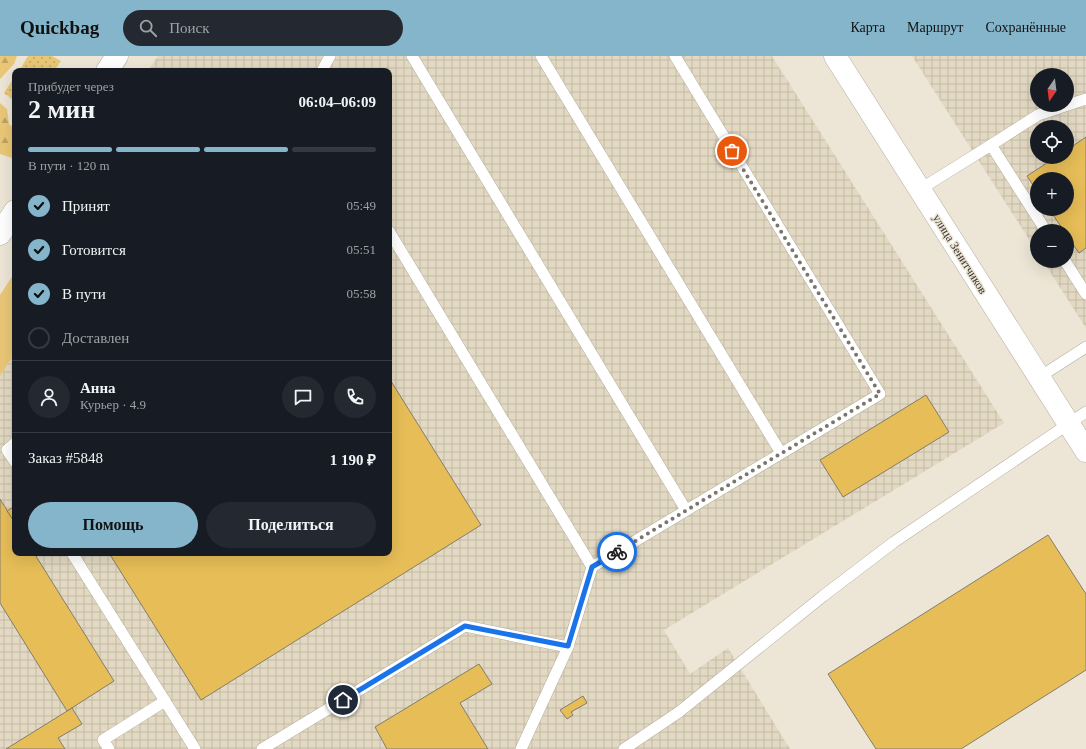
<!DOCTYPE html>
<html lang="ru">
<meta charset="utf-8">
<style>
:root{--surface:#171b24;--page:#242831;--text:#f1f3f6;--muted:#9ea1a6;--line:#363941;--accent:#85b5cb}
body{margin:0;font-family:Georgia,serif;background:var(--page);color:var(--text);height:100vh;display:flex;flex-direction:column;font-size:15px;white-space:nowrap}
*{box-sizing:border-box;margin:0}
p{font-size:13px;color:var(--muted)}
.icon{flex:none;width:22px;height:22px;fill:none;stroke:currentColor;stroke-width:2;stroke-linecap:round;stroke-linejoin:round}
.map{position:relative;flex:1;overflow:hidden}
.side{position:absolute;left:12px;top:12px;width:380px;height:488px;display:flex;flex-direction:column;background:var(--surface);border-radius:8px;box-shadow:0 4px 16px #0002}
.side>*{flex:none}
.needle{width:26px;rotate:194deg}
.buttons{position:absolute;left:1030px;top:12px;display:grid;gap:8px}
.buttons a{display:grid;place-items:center;width:44px;height:44px;border-radius:50%;background:var(--surface);box-shadow:0 4px 16px #0002;font-size:20px}
.pin{position:absolute;display:grid;place-items:center;width:34px;height:34px;color:#fff;margin:-17px;border:2px solid #fff;border-radius:50%;box-shadow:0 1px 4px #0007}
.courier{position:absolute;display:grid;place-items:center;width:40px;height:40px;margin:-20px;border:3px solid #1a73e8;border-radius:50%;background:#fff;color:#222;box-shadow:0 1px 5px #0007}
.overview em{font-style:normal;font-weight:800}
.overview div{display:flex;flex-direction:column-reverse}
.overview{display:flex;align-items:center;justify-content:space-between;height:68px;padding:0 16px}
h1{font-size:26px;font-weight:800;line-height:30px}
.bar{display:grid;grid-template-columns:repeat(4,1fr);gap:6px 4px;align-content:center;height:48px;padding:0 16px}
.bar i{height:5px;border-radius:3px;background:var(--line)}
.bar .on{background:var(--accent)}
.bar p{grid-column:span 4}
.line{display:flex;align-items:center;gap:10px;padding:0 16px;border-top:1px solid var(--line)}
.line div{flex:1}
.round{display:grid;place-items:center;flex:none;width:42px;height:42px;border-radius:21px;background:var(--page)}
ol{padding:0 16px;list-style:none}
li{display:flex;align-items:center;gap:12px;height:44px}
li p{margin-inline-start:auto}
li .icon{padding:4px;border-radius:50%;background:var(--accent);color:#111;stroke-width:4}
li:last-child{color:var(--muted)}
li i{width:22px;height:22px;border:2px solid var(--line);border-radius:50%}
.action{display:flex;gap:8px;margin-top:auto;padding:8px 16px}
.action a{flex:1;height:46px;border-radius:24px;background:var(--accent);color:#111;font-size:16px;font-weight:800;line-height:46px;text-align:center}
.action a+a{background:var(--page);color:var(--text)}
header{display:flex;align-items:center;gap:24px;box-sizing:border-box;height:56px;padding:0 20px;background:var(--accent);color:#111}
header strong{font-size:19px}
nav{display:flex;gap:22px;margin-inline-start:auto;font-size:14px}
.search{width:280px;height:36px;background:var(--page);display:flex;align-items:center;gap:10px;box-sizing:border-box;padding:0 14px;border-radius:22px;color:var(--muted);font-size:15px}
.map>svg:first-child{display:block}
.industrial{fill:url(#industrial-grid);fill-rule:evenodd}
.grass{fill:#eac777}
.forest{fill:url(#forest-firs)}
.park{fill:url(#park-dots)}
.building{fill:#e6bd57;stroke:#837d6f}
.lines{fill:none;stroke-linecap:round;stroke-linejoin:round}
.service-casing{stroke:#b5afa0;stroke-width:12}
.tertiary-casing{stroke:#b5afa0;stroke-width:23}
.service{stroke:#fff;stroke-width:11}
.tertiary{stroke:#fff;stroke-width:22}
.done{stroke:#7a766c;stroke-width:4;stroke-dasharray:0 7.2}
.route{stroke:#1a73e8;stroke-width:5}
.labels{text-anchor:middle;dominant-baseline:central;stroke-width:3;stroke-linejoin:round;paint-order:stroke}
.street-label{font-size:12px;fill:#3c3933;stroke:#ede6d6}
</style>
<header>
<strong>Quickbag</strong>
<div class="search"><svg class="icon" aria-label="search" viewBox="0 0 24 24"><circle cx="10" cy="10" r="6"/><path d="M15 15l6 6"/></svg>Поиск</div>
<nav><a>Карта</a><a>Маршрут</a><a>Сохранённые</a></nav>
</header>
<div class="map">
<svg width="1086" height="693" viewBox="0 0 1086 693">
<defs>
<pattern id="industrial-grid" width="8" height="8" patternUnits="userSpaceOnUse"><rect width="8" height="8" fill="#e3d9c3"/><path d="M0 4h8M4 0v8" fill="none" stroke="#c4bba8"/></pattern>
<pattern id="forest-firs" width="22" height="20" patternUnits="userSpaceOnUse"><rect width="22" height="20" fill="#eac777"/><path d="M5 1l3.5 6h-7zM16 11l3.5 6h-7z" fill="#bfa362"/></pattern>
<pattern id="park-dots" width="8" height="8" patternUnits="userSpaceOnUse"><rect width="8" height="8" fill="#eac777"/><path d="M2 2h.1M6 6h.1" fill="none" stroke="#bfa362" stroke-width="1.8" stroke-linecap="round"/></pattern>
</defs>
<rect width="100%" height="100%" fill="#ede6d6"/>
<g class="industrial">
<polygon points="158,0 772,0 1004,367 664,574 690,618 728,592 790,693 0,693 0,320 15,297 15,497 389,497 389,15 148,15"/>
<path d="M 912,0 L 1086,0 L 1086,272 L 1043,205 L 1067,205 L 1067,175 L 1037,175 L 1037,196 ZM 1037,19 L 1067,19 L 1067,49 L 1037,49 ZM 1037,71 L 1067,71 L 1067,101 L 1037,101 ZM 1037,123 L 1067,123 L 1067,153 L 1037,153 Z"/>
</g>
<polygon class="grass" points="15,216 15,297 0,320 0,239"/>
<g class="forest">
<polygon points="0,0 17,0 14,8 0,23"/>
<polygon points="0,47 7,53 9,68 15,73 15,103 0,98"/>
</g>
<g class="park">
<polygon points="28,0 52,0 61,5 54,15 19,15"/>
<polygon points="15,20 15,45 4,37"/>
</g>
<g class="building">
<polygon points="1086,81 1086,192 1079,197 1067,180 1067,175 1064,175 1049,153 1067,153 1067,123 1037,123 1037,135 1027,120 1056,101 1067,101 1067,94"/>
<polygon points="389,322 481,469 201,644 109,497 389,497"/>
<polygon points="926,339 949,376 843,441 820,404"/>
<polygon points="0,443 15,467 15,497 34,497 114,625 67,655 0,547"/>
<polygon points="15,450 15,464 14,465 7,455"/>
<polygon points="1048,479 1086,538 1086,614 961,693 876,693 828,618"/>
<polygon points="479,608 492,628 460,647 488,693 387,693 375,671"/>
<polygon points="583,640 587,647 571,656 573,659 567,663 560,654"/>
<polygon points="72,652 82,668 58,682 65,693 6,693"/>
</g>
<g class="lines">
<defs>
<g id="service">
<polyline points="412,0 686,454"/>
<polyline points="541,0 781,397"/>
<polyline points="322,15 330,0"/>
<polyline points="991,89 1038,59 1086,43"/>
<polyline points="919,134 991,89 1046,175"/>
<polyline points="389,175 592,511 880,338 675,0"/>
<polyline points="1065,205 1086,238"/>
<polyline points="1038,322 1086,291"/>
<polyline points="15,387 7,394 15,406"/>
<polyline points="72,497 195,693"/>
<polyline points="109,693 103,684 165,645"/>
<polyline points="262,693 465,570 568,591"/>
<polyline points="521,693 568,591 592,511"/>
<polyline points="624,693 679,656 823,540 894,486 1086,356"/>
</g>
<g id="tertiary">
<polyline points="835,0 1086,395"/>
<polyline points="107,15 117,0"/>
<polyline points="0,178 15,155"/>
</g>
</defs>
<use href="#service" class="service-casing"/>
<use href="#tertiary" class="tertiary-casing"/>
<use href="#service" class="service"/>
<use href="#tertiary" class="tertiary"/>
</g>
<g class="lines">
<polyline class="done" points="617,496 880,338 732,95"/>
<polyline class="route" points="343,644 465,570 568,590 592,511 617,496"/>
</g>
<g class="labels">
<g class="street-label">
<text transform="translate(960 198) rotate(58)">улица Зенитчиков</text>
</g>
</g>
</svg>
<div class="buttons">
<a><svg class="needle" viewBox="-14 -14 28 28"><path d="M0-13l5 13h-10z" fill="#e53935"/><path d="M0 13l5-13h-10z" fill="#9ea1a6"/></svg></a>
<a><svg class="icon" aria-label="locate" viewBox="0 0 24 24"><circle cx="12" cy="12" r="6"/><path d="M12 2v4M12 18v4M2 12h4M18 12h4"/></svg></a>
<a>+</a>
<a>−</a>
</div>
<div class="pin" style="left:732px;top:95px;background:#ea580c"><svg class="icon" aria-label="bag" viewBox="0 0 24 24"><path d="M5 8h14l-1 12H6zM9 8a3 3 0 0 1 6 0"/></svg></div>
<div class="pin" style="left:343px;top:644px;background:#1f2937"><svg class="icon" aria-label="home" viewBox="0 0 24 24"><path d="M3 11l9-7 9 7M6 9v11h12V9"/></svg></div>
<div class="courier" style="left:617px;top:496px"><svg class="icon" aria-label="bike" viewBox="0 0 24 24"><circle cx="6" cy="16" r="4"/><circle cx="18" cy="16" r="4"/><path d="M6 16l4-8h5l3 8M10 8l3 8H6M13 5h3"/></svg></div>
<section class="side">
<div class="overview"><div><h1>2 мин</h1><p>Прибудет через</p></div><em>06:04–06:09</em></div>
<div class="bar"><i class="on"></i><i class="on"></i><i class="on"></i><i></i><p>В пути · 120 m</p></div>
<ol>
<li><svg class="icon" aria-label="check" viewBox="0 0 24 24"><path d="M5 12l5 5 9-10"/></svg>Принят<p>05:49</p></li>
<li><svg class="icon" aria-label="check" viewBox="0 0 24 24"><path d="M5 12l5 5 9-10"/></svg>Готовится<p>05:51</p></li>
<li><svg class="icon" aria-label="check" viewBox="0 0 24 24"><path d="M5 12l5 5 9-10"/></svg>В пути<p>05:58</p></li>
<li><i></i>Доставлен</li>
</ol>
<div class="line" style="height:72px"><a class="round"><svg class="icon" aria-label="person" viewBox="0 0 24 24"><circle cx="12" cy="8" r="4"/><path d="M4 21q1-7 8-7t8 7"/></svg></a><div><b>Анна</b><p>Курьер · 4.9</p></div><a class="round"><svg class="icon" aria-label="chat" viewBox="0 0 24 24"><path d="M4 5h16v11H9l-5 4z"/></svg></a><a class="round"><svg class="icon" aria-label="phone" viewBox="0 0 24 24"><path d="M5 4h4l2 5-3 2q2 4 5 5l2-3 5 2v4C11 20 4 13 5 4z"/></svg></a></div>
<div class="line" style="height:52px"><div>Заказ #5848</div><b>1 190 ₽</b></div>
<div class="action"><a>Помощь</a><a>Поделиться</a></div>
</section>
</div>
